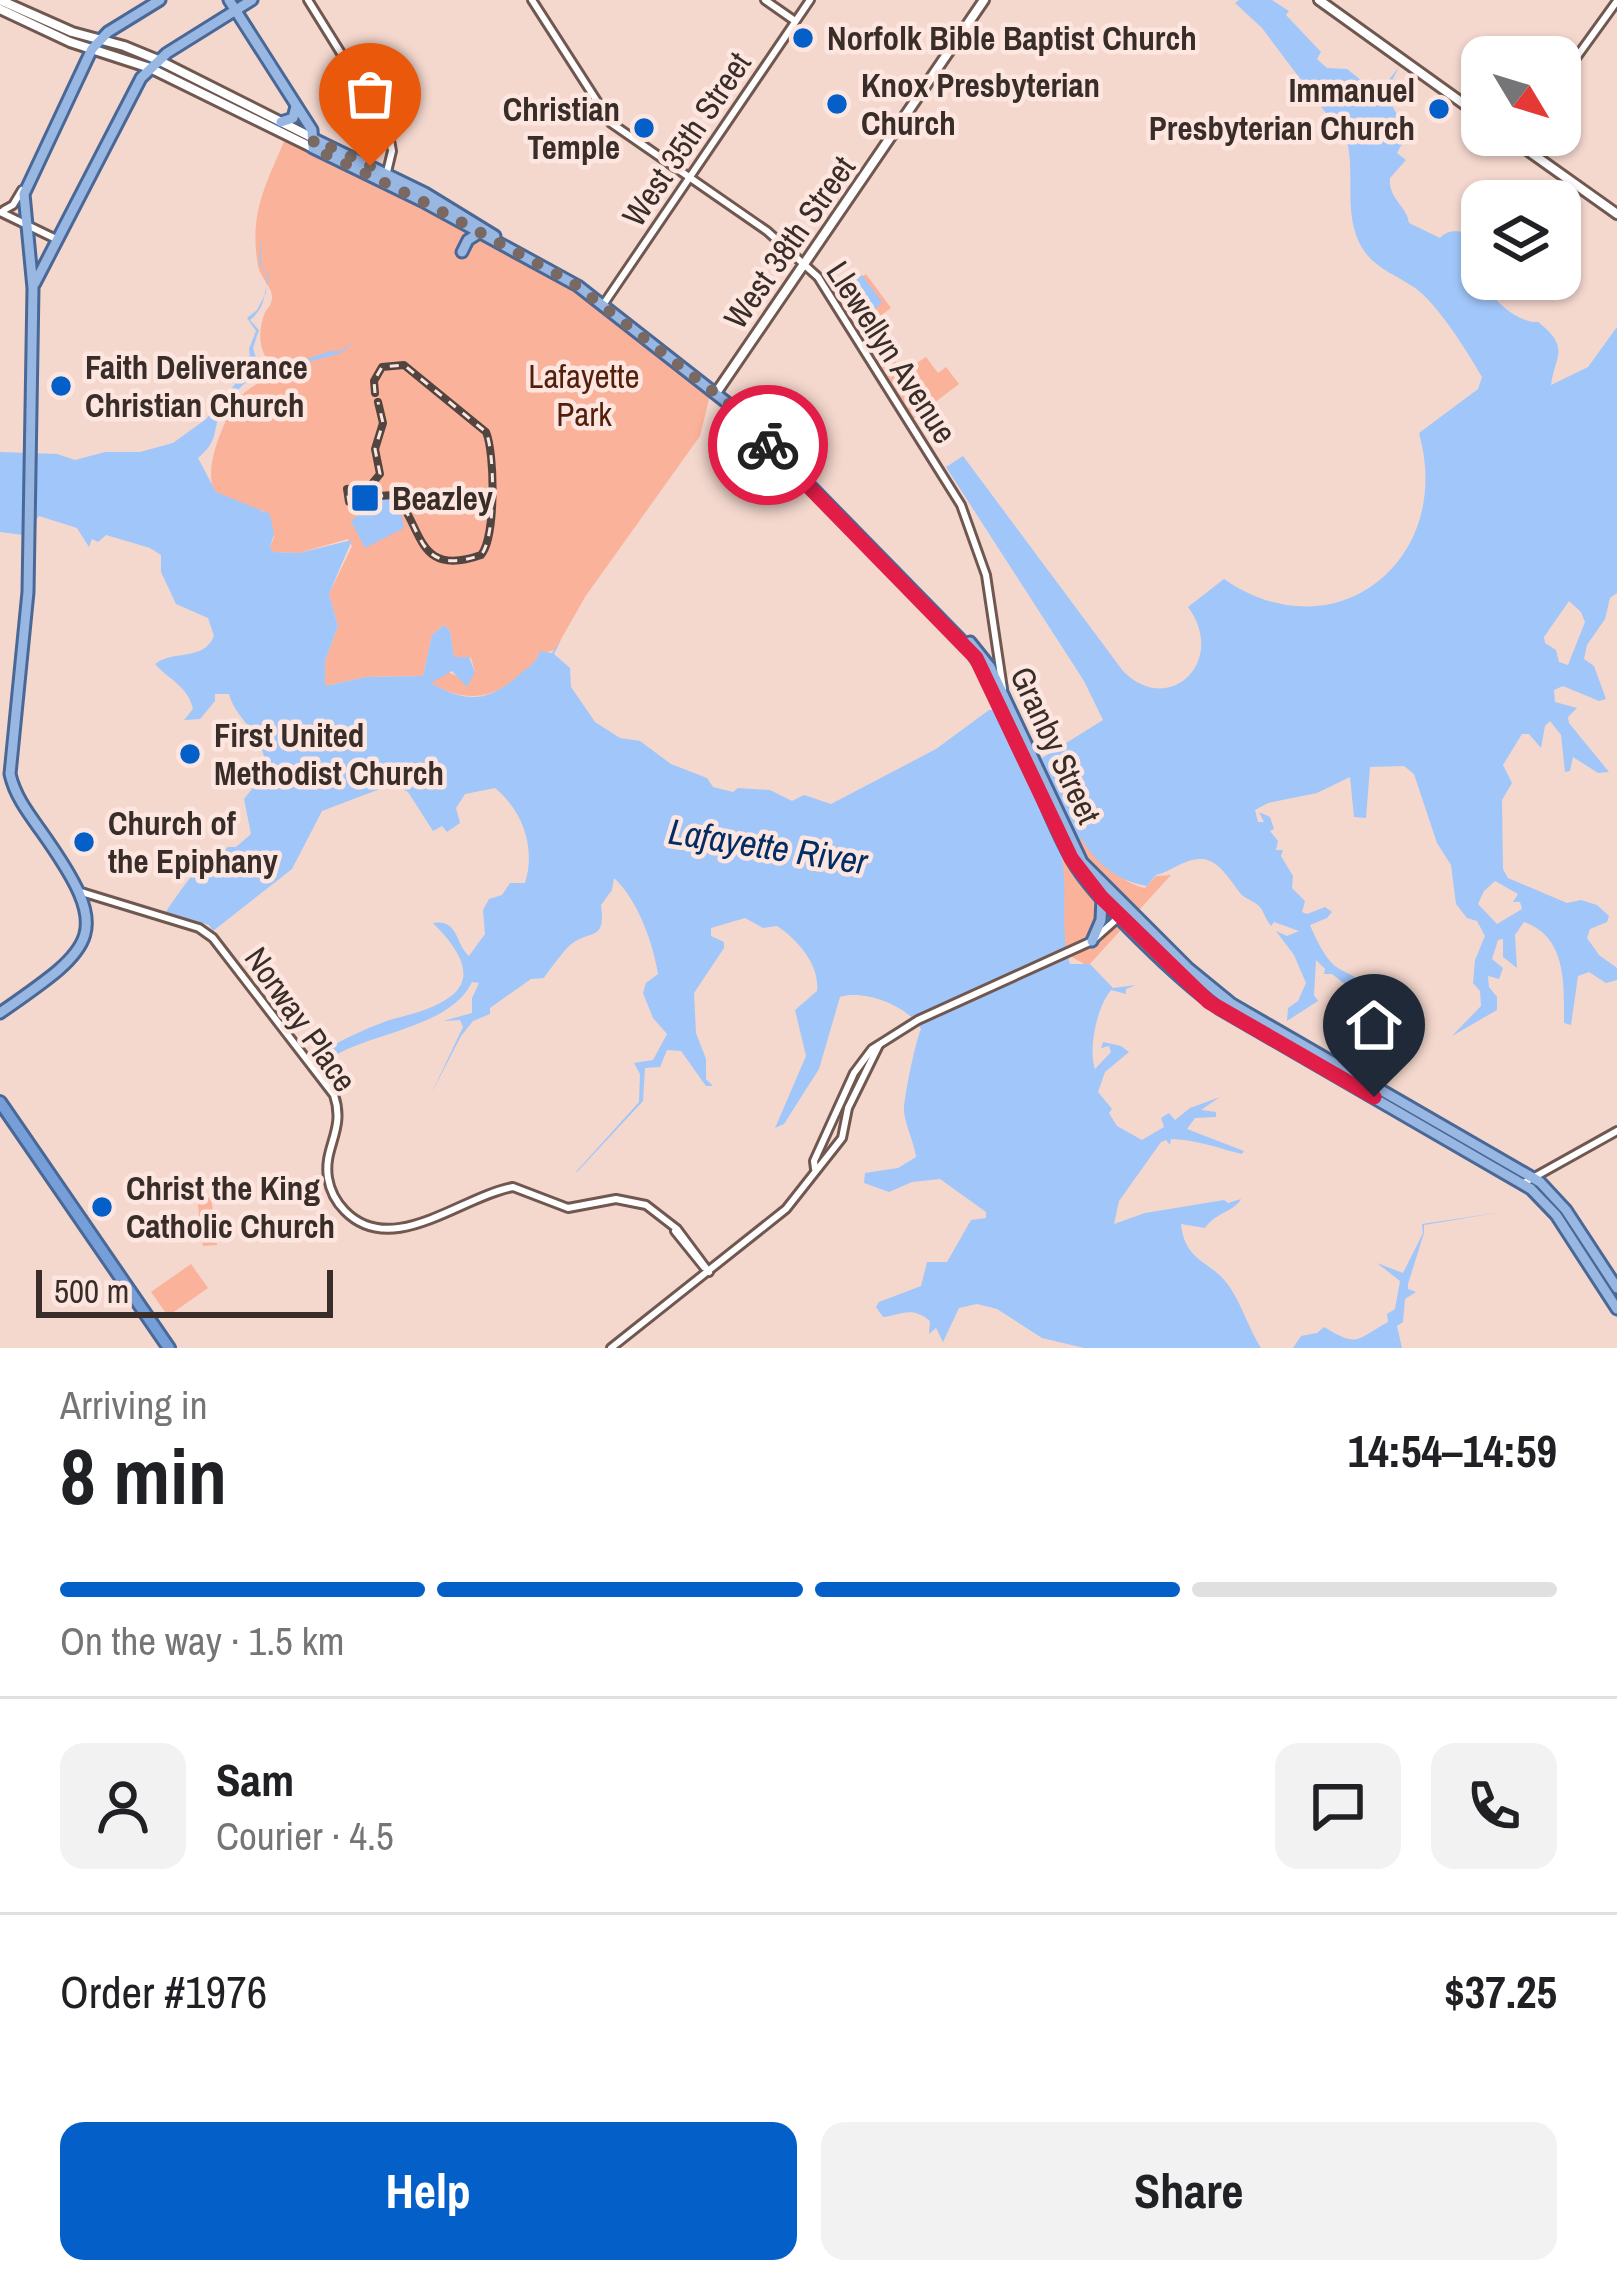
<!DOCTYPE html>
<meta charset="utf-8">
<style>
:root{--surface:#fff;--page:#f2f2f2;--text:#202124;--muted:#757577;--line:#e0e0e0;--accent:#045fc8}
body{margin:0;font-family:"Archivo Narrow",sans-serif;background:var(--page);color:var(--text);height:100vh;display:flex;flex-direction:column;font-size:45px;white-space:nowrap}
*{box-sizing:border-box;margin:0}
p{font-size:39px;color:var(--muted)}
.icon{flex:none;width:66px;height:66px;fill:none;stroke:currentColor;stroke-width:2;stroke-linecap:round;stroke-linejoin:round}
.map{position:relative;height:1348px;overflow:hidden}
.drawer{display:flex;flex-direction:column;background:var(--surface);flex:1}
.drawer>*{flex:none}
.needle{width:78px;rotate:128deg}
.controls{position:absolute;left:1461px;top:36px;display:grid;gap:24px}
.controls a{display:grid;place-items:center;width:120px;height:120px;border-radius:24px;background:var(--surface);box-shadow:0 3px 9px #0004;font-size:60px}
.scale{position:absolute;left:36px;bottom:30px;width:297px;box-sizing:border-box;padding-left:12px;border:6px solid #382d29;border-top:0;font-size:33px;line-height:42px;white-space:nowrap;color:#382d29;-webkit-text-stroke:9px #fde6df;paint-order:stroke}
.pin{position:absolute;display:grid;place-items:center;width:102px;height:102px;color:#fff;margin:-123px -51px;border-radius:50% 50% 50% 0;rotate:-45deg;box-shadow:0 0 12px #0007}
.pin .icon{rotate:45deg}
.courier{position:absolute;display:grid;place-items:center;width:120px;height:120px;margin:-60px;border:9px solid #e11d48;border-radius:50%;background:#fff;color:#222;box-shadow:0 3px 15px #0007}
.headline em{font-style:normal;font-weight:700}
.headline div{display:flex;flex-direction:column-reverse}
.headline{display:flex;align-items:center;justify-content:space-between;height:204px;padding:0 60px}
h1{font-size:78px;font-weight:700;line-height:90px}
.bar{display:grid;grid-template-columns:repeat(4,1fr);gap:18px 12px;align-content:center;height:144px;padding:0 60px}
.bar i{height:15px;border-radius:9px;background:var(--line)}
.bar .on{background:var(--accent)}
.bar p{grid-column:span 4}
.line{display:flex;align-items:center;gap:30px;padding:0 60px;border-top:3px solid var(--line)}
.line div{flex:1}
.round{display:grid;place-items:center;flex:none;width:126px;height:126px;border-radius:24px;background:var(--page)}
.action{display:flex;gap:24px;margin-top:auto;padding:24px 60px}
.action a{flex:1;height:138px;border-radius:24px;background:var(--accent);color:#fff;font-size:48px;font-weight:700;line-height:138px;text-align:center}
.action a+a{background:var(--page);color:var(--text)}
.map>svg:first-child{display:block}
.green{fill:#fbb29a}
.water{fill:#a1c6fa;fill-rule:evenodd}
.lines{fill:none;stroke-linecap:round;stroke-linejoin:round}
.tertiary-casing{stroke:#705850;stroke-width:12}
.secondary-casing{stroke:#705850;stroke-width:14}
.primary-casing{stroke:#4a6896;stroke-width:15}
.trunk-casing{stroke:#4a6896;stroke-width:16}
.tertiary{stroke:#fff;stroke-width:6}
.secondary{stroke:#fff;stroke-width:8}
.primary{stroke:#98b7e3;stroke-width:9}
.trunk{stroke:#769fda;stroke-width:10}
.rail-casing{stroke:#524540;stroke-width:8}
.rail{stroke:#fde6df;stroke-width:3;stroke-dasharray:9;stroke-linecap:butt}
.done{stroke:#7a6963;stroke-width:12;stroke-dasharray:0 21.6}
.route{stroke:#e11d48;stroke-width:15}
.poi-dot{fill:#045fc8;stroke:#fde6df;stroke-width:4.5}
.labels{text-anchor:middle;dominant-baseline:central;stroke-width:9;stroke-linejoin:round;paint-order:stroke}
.poi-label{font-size:33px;font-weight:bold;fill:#382d29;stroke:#fde6df;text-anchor:start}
.street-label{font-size:33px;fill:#382d29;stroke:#fde6df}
.park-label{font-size:33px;fill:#521f0d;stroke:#fde6df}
.water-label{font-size:36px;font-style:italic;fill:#012c64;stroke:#fde6df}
</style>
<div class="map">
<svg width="1617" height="1348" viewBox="0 0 1617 1348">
<rect width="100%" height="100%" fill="#f4d8ce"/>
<g class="green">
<path d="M 285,139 L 452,222 L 574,289 L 710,395 L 700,436 L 585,597 L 555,650 L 539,654 C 535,664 529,667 520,675 C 491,701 464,702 431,683 L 446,671 L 463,679 L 475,672 L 471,658 L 454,658 L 450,631 L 444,625 L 432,635 L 423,676 L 366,677 L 325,686 L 325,661 L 338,626 L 329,594 L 352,546 L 348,539 L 299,553 L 273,552 L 270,547 L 274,537 L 264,511 C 250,507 230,504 218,494 C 198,477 226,413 241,396 C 253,384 268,379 282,370 C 260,362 256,337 264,315 C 267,307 271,307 272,298 C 273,288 261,279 258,266 C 249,213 265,187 285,139 Z"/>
<polygon points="866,274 891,308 868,325 903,372 926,357 938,373 946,367 959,384 913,419 842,299 850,286"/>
<path d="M 1082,836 C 1100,856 1117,882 1145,888 L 1156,876 L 1171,875 L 1088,966 L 1068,955 L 1063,945 L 1062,841 Z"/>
<polygon points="211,1197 214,1220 202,1222 214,1222 217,1245 203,1246 197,1198"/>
<polygon points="191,1264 208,1288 168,1316 151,1292"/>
</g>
<g class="water">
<path d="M 1239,0 L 1272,0 L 1289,11 L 1286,15 L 1321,52 L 1317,59 L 1327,68 L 1347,69 L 1372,89 L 1384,86 L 1399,67 L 1385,94 L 1403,124 L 1410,121 L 1418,128 L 1407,135 L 1397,153 L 1406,160 L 1390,178 C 1388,199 1407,206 1409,223 L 1440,238 C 1450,227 1463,232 1475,235 L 1482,231 L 1482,279 L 1490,279 L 1487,285 C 1494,303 1520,323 1538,322 C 1571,348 1555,355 1551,385 L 1588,367 L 1617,327 L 1617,593 L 1610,598 L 1605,619 L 1587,645 L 1584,659 L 1594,666 L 1606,699 L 1599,701 L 1563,686 L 1554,690 L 1555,702 L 1577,708 L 1568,717 L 1569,723 L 1609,772 L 1598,773 L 1573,757 L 1570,771 L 1565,772 L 1561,735 L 1550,721 L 1545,726 L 1541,748 L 1529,734 L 1522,734 L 1503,765 L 1512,783 L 1502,800 L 1503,869 L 1508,878 L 1567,903 L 1581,900 L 1597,905 L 1609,916 L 1607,922 L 1590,929 L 1587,938 L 1599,955 L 1617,968 L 1617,980 L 1606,983 L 1589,972 L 1578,976 L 1571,1025 L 1564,1023 C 1564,984 1567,937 1524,922 L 1515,935 L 1517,968 L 1503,957 L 1503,939 L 1498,940 L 1492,959 L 1503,968 L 1499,979 L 1488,976 L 1489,987 L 1497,997 L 1497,1010 L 1452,1036 L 1481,1006 L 1480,991 L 1473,983 L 1475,960 L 1485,936 L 1477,921 L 1467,918 L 1456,904 L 1451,865 L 1437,843 L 1414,774 L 1404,766 L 1370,767 L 1366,818 L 1354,817 L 1350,777 L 1317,793 L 1268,803 L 1255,810 L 1258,822 L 1264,822 L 1259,812 L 1270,817 L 1274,829 L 1270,831 L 1278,841 L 1276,850 L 1283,850 L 1281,856 L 1293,876 L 1292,888 L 1305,901 L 1302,912 L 1307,914 L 1325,907 L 1332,912 L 1327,918 L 1310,925 C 1315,937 1326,961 1338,968 C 1348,975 1355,974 1363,985 L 1357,994 L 1332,974 L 1324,974 L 1325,969 L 1316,960 L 1314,995 L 1318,1001 L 1287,1021 L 1288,1008 L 1298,1001 L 1306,983 L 1294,955 L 1276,931 L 1287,936 L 1299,931 L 1274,922 L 1271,926 C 1267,921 1265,916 1262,910 C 1257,901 1246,900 1241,894 C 1231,882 1218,857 1199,859 C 1182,860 1170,872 1156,875 L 1147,886 C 1117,881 1096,863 1081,838 L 1060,850 C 1070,889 1058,927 1070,964 L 1090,964 L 1113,988 L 1136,985 L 1126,989 L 1126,994 L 1111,990 C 1097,1007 1088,1048 1095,1069 L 1111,1052 L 1109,1046 L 1101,1048 L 1103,1042 L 1121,1046 L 1129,1052 L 1105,1072 L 1098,1092 L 1112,1109 L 1109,1113 L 1117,1126 L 1142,1140 L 1164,1127 L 1161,1118 L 1169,1113 L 1175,1120 L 1190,1108 L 1220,1097 L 1201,1110 L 1216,1112 L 1216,1117 L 1195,1118 L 1187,1129 L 1244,1151 L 1242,1154 C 1218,1148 1193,1139 1171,1139 L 1170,1145 L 1166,1140 L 1161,1142 L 1119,1201 L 1114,1224 L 1145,1213 L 1224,1200 L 1228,1203 L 1241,1199 C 1235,1211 1215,1213 1205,1228 L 1181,1224 C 1185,1264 1213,1260 1231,1289 C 1243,1308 1249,1329 1261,1348 L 1084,1348 L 1042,1338 L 997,1309 L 977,1304 L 959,1308 L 943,1342 L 936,1328 L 929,1334 L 930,1321 C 912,1306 904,1314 883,1317 L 876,1307 L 879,1302 L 921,1286 L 927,1262 L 947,1262 L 971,1220 L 986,1218 L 986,1212 L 940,1179 L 912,1182 L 889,1192 L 864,1183 L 865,1173 L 898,1168 L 916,1157 C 914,1142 906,1127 904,1112 C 903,1101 916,1039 921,1029 C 909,1006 864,989 840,997 L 819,1069 L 784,1124 L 775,1128 L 806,1056 L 795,1010 L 817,991 C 820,965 798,940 777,926 L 763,928 L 745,918 L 711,928 L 711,936 L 724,942 L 724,948 L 694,993 L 696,1033 L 706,1059 L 706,1079 L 713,1086 L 706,1086 L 681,1051 L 667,1050 L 660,1067 L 645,1068 L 643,1101 L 578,1171 L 575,1173 L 639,1102 L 640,1074 L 634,1063 L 653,1060 L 667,1034 L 653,1018 L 643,993 L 646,983 L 658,974 C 653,943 638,900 614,878 L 612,890 L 601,905 C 606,943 591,928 569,946 C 566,948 547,973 544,978 L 531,979 L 490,1008 L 490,1014 L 473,1021 L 461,1036 L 431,1094 L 463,1027 L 460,1020 L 443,1021 L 472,1013 L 472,998 L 479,983 L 472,982 C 451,1027 373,1032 332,1057 L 328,1071 L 321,1059 L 328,1048 C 346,1038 377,1023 397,1018 C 464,1001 488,978 433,923 C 459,919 455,944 469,956 L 485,934 L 483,910 L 489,899 L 502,895 L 510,883 L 525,883 C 536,848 523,811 495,788 L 465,794 L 456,808 L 460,823 L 447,832 L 442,826 L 433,831 L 408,792 L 393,784 L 322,811 L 292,869 L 213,931 L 209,925 L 166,912 C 172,902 195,870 202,864 C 212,856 219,857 228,847 L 236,847 L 251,834 L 244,799 L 267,770 C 261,728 236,721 229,694 L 215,694 L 215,701 L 200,719 L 184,720 L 193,709 C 188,686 168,679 155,664 C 175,649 203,662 214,636 L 208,618 L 176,604 L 161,572 L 161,555 L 150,548 L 106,535 L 98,542 L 92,539 L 89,547 L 77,528 L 39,516 L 23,535 L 0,532 L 0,452 L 57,454 L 75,460 L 105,452 L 140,452 L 173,443 L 206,419 L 251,365 L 249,349 L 256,331 L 247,318 L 257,310 L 266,293 L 267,274 L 259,263 L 261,236 L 261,264 L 269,276 C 263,294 267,306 250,320 L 259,330 L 253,348 L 259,368 L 270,371 L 331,351 L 340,351 L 355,341 L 341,353 L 265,374 L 255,374 C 243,385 227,398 220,414 C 212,433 219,440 198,458 L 216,492 L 270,514 L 274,534 L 270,547 L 273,552 L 299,553 L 352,540 L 329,594 L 338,626 L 325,661 L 325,686 L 366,677 L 423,676 L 432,635 L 444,625 L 450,631 L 454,657 L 469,657 L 475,672 L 467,687 L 452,671 L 431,683 C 468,704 489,702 521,673 C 531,665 536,663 540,651 L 552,653 L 561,640 L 554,654 L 570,668 L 571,687 L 595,722 L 620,738 L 640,741 L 671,764 L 707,778 L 713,787 L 733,792 L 738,788 L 770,790 L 792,801 L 804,795 L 831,804 L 936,749 L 989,710 L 1016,709 L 1042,758 L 1103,720 L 1084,681 L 946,467 L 963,456 L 1123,671 C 1169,718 1228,661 1188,607 L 1224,579 C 1335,656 1455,560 1419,433 L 1478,389 L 1482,377 C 1469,354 1437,303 1415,288 C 1394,273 1371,268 1359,242 C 1344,210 1355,174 1347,141 L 1262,28 L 1235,3 ZM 1569,601 L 1581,612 L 1585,622 L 1568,665 L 1559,662 L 1556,650 L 1545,643 L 1544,637 ZM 1495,881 L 1518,894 L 1513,902 L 1520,902 L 1522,909 L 1497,924 L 1478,904 L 1484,891 Z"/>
<polygon points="862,275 882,302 865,321 843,290"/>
<polygon points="387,497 399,504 404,528 365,548 351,521 379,498"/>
<path d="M 1502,1212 L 1424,1225 L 1424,1233 L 1408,1284 L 1408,1289 L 1416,1292 L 1405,1299 L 1403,1322 L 1397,1326 L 1402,1348 L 1293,1348 L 1301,1336 L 1317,1333 L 1324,1327 C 1359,1348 1355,1340 1388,1322 L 1387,1314 L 1395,1309 L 1400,1281 L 1377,1263 L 1403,1273 L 1423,1233 L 1422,1224 Z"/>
</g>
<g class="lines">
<defs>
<g id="tertiary">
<polyline points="308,0 388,129 392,151 386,176"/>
<polyline points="532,0 611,123 767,231 818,277 961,505 986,575 1003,689"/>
<polyline points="765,0 795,21"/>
<polyline points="1560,80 1617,1"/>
<polyline points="4,210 13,205 22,190"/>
<polyline points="0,212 56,239"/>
<polyline points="603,305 810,0"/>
<path d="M 78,891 L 199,928 L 213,938 L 334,1095 C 346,1130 323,1147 328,1178 C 330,1190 336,1202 345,1211 C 392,1259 462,1196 513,1187 L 568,1208 L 616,1199 L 646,1205 L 677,1229 L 709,1272"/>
<polyline points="815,1169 814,1161 854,1073 872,1049 918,1020 1092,941 1119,917"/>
<polyline points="1522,1184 1617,1131"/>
<polyline points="675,1231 704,1267"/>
<polyline points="611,1348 786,1209 842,1138 848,1108 879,1045"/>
</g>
<g id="secondary">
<polyline points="0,0 72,32 124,46 158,60 313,138"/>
<polyline points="1319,0 1482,117"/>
<polyline points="0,9 70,42 150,68 313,148"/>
<polyline points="1506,135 1617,214"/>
<polyline points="716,393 984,0"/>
</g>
<g id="primary">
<path d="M 229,0 L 312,130 L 313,148 L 422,201 L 578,286 L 735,409 L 960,639 C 1013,697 1033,791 1072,860 C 1094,899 1182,983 1220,1009 L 1531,1189 L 1556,1215 L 1617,1309"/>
<polyline points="281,122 293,118 296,106"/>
<polyline points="314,139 425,193 495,236"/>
<polyline points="462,252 468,240 479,233"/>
<polyline points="35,283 141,78 167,53 252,0"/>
<polyline points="970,642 990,667 1082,862 1188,968 1232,1004 1540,1182 1566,1210 1617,1288"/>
<polyline points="1092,941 1101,920 1102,898"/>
<path d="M 0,1013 C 98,945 114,934 41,831 C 28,813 15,796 10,774 L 28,592 L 33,288 L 24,194 L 92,49 L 108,32 L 160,0"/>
</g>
<polyline id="trunk" points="0,1102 169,1348"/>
</defs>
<use href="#tertiary" class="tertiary-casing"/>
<use href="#secondary" class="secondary-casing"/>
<use href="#primary" class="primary-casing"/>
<use href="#trunk" class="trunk-casing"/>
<use href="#tertiary" class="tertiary"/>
<use href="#secondary" class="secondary"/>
<use href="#primary" class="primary"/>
<use href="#trunk" class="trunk"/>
<defs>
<path id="rail" d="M 375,393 L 374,381 L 382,367 L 404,365 L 486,432 C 495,453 496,538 481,555 C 413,579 424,522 393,495 L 379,496 L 362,507 L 349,502 L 347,489 L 370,486 L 380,474 L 375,449 L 383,423 L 378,402"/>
</defs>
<use href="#rail" class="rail-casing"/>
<use href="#rail" class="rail"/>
</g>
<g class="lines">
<polyline class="done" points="370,166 314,139 313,148 422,201 573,283 728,403 768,445"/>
<polyline class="route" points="768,445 976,658 1071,858 1102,898 1209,1002 1374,1097"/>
</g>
<g class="poi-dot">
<circle cx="803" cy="38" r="12"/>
<circle cx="837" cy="104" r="12"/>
<circle cx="1439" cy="109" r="12"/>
<circle cx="644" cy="128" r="12"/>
<circle cx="61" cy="386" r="12"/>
<rect x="350" y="483" width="30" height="30" rx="6"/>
<circle cx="190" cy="754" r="12"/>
<circle cx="84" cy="842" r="12"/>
<circle cx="102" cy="1207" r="12"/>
</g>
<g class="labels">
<g class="poi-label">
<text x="827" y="38">Norfolk Bible Baptist Church</text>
<text x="861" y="85">Knox Presbyterian<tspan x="861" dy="38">Church</tspan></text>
<text x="1415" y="90" text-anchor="end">Immanuel<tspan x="1415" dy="38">Presbyterian Church</tspan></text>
<text x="620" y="109" text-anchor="end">Christian<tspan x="620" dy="38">Temple</tspan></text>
<text x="85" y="367">Faith Deliverance<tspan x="85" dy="38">Christian Church</tspan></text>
<text x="392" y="498">Beazley</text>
<text x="214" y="735">First United<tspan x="214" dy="38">Methodist Church</tspan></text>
<text x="108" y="823">Church of<tspan x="108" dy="38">the Epiphany</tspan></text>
<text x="126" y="1188">Christ the King<tspan x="126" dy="38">Catholic Church</tspan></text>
</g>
<g class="street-label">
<text transform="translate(686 139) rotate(-56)">West 35th Street</text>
<text transform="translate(789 242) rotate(-55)">West 38th Street</text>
<text transform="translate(892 352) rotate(57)">Llewellyn Avenue</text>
<text transform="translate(1056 745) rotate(65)">Granby Street</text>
<text transform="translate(301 1019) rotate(55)">Norway Place</text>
</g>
<g class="park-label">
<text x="584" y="376">Lafayette<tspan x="584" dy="38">Park</tspan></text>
</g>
<g class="water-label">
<text transform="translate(768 846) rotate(9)">Lafayette River</text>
</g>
</g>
</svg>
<div class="controls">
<a><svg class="needle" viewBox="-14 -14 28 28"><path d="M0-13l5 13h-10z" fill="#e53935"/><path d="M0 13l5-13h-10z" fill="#757577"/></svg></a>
<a><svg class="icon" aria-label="layers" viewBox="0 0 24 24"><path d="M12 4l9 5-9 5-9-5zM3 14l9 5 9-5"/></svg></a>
</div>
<div class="scale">500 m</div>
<div class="pin" style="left:370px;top:166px;background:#ea580c"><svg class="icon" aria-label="bag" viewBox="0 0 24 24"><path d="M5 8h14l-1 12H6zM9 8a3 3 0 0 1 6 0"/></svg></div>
<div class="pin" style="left:1374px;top:1097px;background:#1f2937"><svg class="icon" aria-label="home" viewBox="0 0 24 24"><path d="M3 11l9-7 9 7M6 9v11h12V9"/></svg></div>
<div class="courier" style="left:768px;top:445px"><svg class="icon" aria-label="bike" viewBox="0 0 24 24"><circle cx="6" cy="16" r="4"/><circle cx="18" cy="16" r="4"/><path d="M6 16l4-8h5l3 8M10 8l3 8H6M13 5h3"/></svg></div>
</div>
<section class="drawer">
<div class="headline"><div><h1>8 min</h1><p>Arriving in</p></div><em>14:54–14:59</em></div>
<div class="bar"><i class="on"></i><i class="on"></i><i class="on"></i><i></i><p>On the way · 1.5 km</p></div>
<div class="line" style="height:216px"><a class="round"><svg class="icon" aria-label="person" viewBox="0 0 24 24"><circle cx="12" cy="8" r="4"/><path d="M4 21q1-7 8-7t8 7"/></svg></a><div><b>Sam</b><p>Courier · 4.5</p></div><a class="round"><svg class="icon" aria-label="chat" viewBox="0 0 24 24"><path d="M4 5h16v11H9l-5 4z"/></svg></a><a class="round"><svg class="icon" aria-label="phone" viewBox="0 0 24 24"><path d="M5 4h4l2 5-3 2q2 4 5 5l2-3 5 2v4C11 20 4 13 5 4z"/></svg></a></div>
<div class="line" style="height:156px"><div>Order #1976</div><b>$37.25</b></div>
<div class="action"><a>Help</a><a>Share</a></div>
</section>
